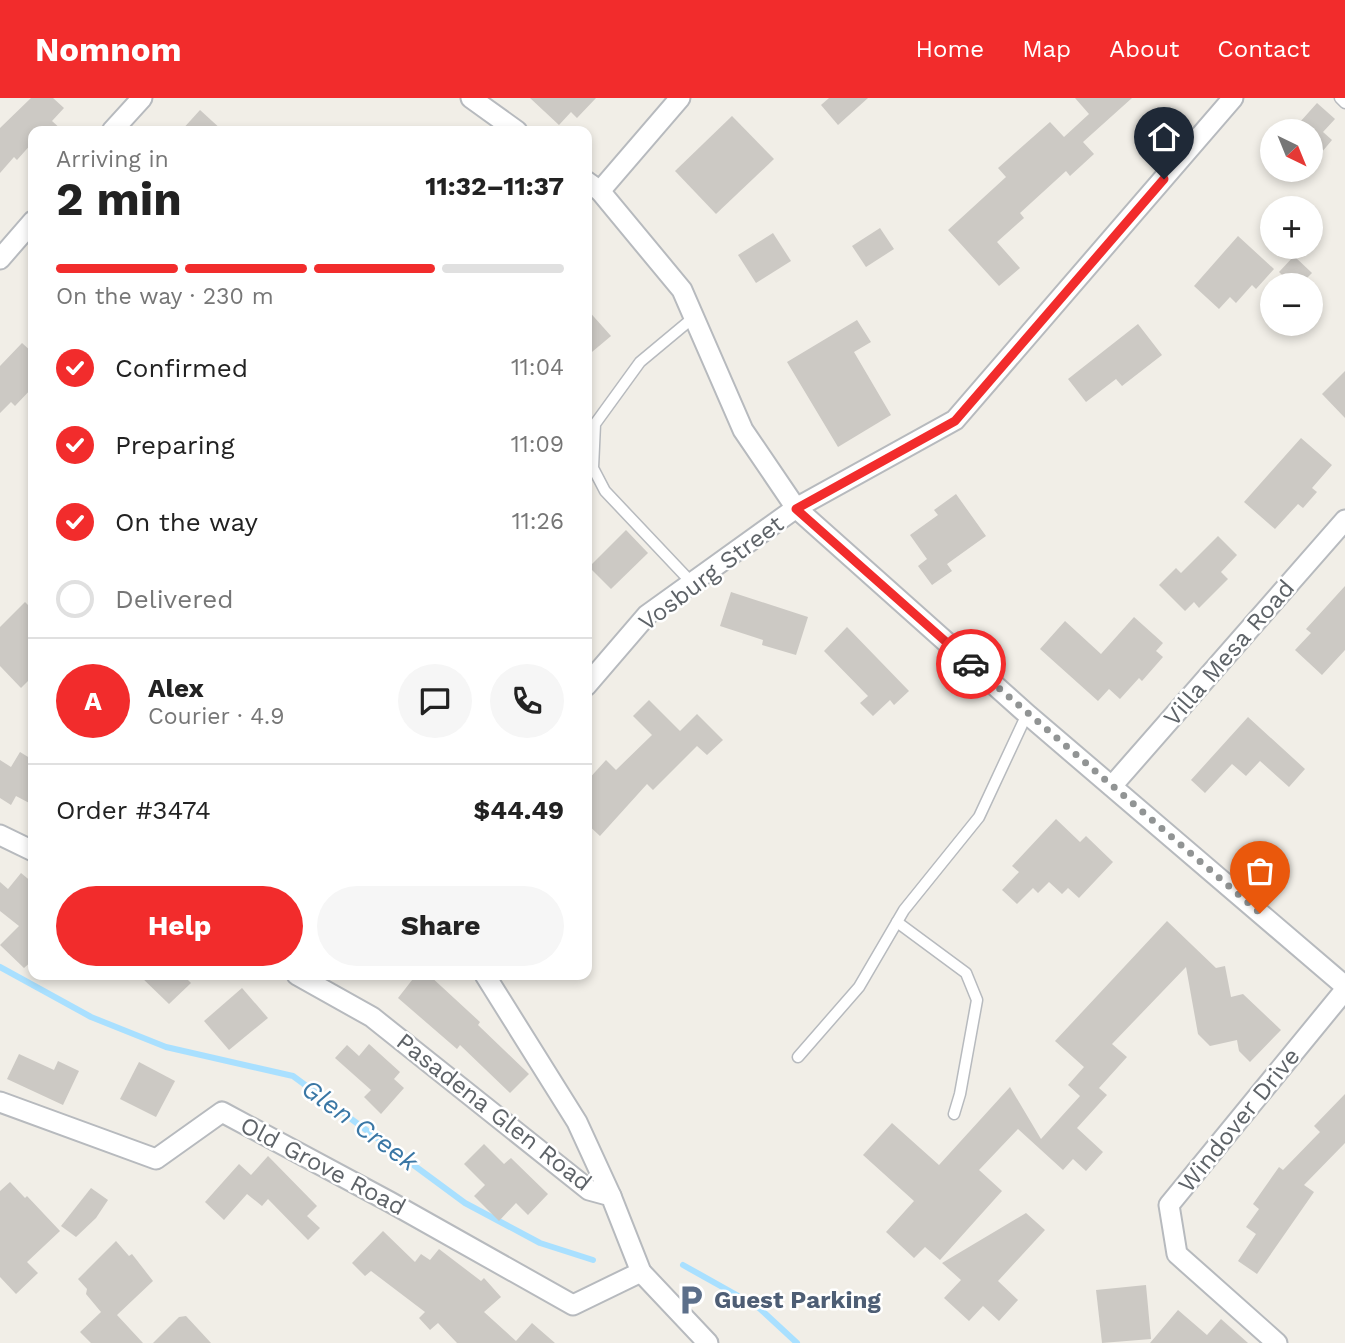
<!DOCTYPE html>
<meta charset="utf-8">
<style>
:root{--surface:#fff;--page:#f6f6f6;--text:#222;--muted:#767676;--line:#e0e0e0;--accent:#f22c2c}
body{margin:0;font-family:"Work Sans",sans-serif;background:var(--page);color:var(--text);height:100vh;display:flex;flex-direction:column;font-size:26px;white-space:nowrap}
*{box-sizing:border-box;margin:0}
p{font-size:23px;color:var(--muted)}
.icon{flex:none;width:38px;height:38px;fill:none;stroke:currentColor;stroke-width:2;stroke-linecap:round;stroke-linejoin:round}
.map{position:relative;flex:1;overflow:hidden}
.details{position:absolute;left:28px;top:28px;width:564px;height:854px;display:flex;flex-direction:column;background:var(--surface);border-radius:14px;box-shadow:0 4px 10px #0003}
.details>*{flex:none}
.needle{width:46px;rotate:137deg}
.buttons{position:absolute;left:1260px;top:21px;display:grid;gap:14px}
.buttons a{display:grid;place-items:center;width:63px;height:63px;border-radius:50%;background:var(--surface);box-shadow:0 4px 10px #0003;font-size:35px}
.pin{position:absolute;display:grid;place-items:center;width:60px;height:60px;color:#fff;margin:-72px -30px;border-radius:50% 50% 50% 0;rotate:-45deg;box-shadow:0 0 7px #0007}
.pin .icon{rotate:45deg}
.courier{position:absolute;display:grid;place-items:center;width:70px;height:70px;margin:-35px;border:5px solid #f22c2c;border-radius:50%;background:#fff;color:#222;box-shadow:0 2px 9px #0007}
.overview em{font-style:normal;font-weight:700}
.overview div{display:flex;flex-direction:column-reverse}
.overview{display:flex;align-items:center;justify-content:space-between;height:119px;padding:0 28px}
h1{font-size:46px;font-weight:700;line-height:52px}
.bar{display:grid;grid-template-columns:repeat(4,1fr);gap:10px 7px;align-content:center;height:84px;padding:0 28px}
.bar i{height:9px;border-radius:5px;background:var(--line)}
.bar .current{background:var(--accent)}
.bar p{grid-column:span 4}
.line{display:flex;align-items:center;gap:18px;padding:0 28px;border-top:2px solid var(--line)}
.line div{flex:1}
.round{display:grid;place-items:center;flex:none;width:74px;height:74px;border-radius:37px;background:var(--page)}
ol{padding:0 28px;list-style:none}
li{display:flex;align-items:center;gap:21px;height:77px}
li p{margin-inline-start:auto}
li .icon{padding:7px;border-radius:50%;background:var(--accent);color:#fff;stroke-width:4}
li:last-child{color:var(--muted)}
li i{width:38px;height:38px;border:4px solid var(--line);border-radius:50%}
.action{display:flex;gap:14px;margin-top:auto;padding:14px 28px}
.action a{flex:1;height:80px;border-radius:42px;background:var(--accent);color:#fff;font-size:28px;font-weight:700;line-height:80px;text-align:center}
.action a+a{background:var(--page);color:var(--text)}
header{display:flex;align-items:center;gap:42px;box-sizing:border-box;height:98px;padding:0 35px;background:var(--accent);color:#fff}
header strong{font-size:33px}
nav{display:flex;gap:38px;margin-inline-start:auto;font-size:24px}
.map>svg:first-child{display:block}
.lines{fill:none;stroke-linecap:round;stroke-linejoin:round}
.stream{stroke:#a9e0ff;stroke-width:6}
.building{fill:#ccc9c4}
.service-casing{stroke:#b7babe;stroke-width:13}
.minor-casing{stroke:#b7babe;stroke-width:23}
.service{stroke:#fff;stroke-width:10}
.minor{stroke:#fff;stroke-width:19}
.done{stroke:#919494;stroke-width:7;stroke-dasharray:0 12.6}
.route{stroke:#f22c2c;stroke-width:9}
.labels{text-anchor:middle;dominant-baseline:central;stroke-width:5;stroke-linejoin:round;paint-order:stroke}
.street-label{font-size:24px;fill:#5e6368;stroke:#fff}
.service-label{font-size:24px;font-weight:bold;fill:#4e5e75;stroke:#fff;text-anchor:start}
.water-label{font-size:26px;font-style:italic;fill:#3a77a5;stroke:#fff}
</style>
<header>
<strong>Nomnom</strong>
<nav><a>Home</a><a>Map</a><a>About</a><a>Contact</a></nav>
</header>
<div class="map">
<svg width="1345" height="1245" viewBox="0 0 1345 1245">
<rect width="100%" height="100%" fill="#f1eee7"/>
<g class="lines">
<g class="stream">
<polyline points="0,869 91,919 166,949 293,978 465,1105 540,1145 593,1162"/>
<polyline points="683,1167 758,1209 797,1245"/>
</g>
</g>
<g class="building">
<polygon points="31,0 53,0 64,10 52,23 63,33 33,33 33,44 17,62 14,59 0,75 0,30"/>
<polygon points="530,0 596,0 577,20 571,14 559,27"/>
<polygon points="829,0 868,0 838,27 821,7"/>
<polygon points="1075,0 1132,0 1083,44 1094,56 1070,78 1066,73 1020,115 1024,120 997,144 1020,170 999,188 948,132 1006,79 998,70 1050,24 1064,39 1089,16"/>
<polygon points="1317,5 1335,21 1323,34 1332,42 1311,67 1311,33 1292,33"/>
<polygon points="200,12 223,33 181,33"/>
<polygon points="732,18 774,61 716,116 675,73"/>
<polygon points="880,130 894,151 866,169 852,148"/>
<polygon points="773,135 791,163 756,185 738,157"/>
<polygon points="1238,138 1274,171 1256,191 1252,187 1236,205 1230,199 1219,211 1194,188"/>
<polygon points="1294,158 1312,175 1300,187 1293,187 1279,174"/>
<polygon points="586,210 611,238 586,259"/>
<polygon points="857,222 871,244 854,254 891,317 838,349 787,264"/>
<polygon points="1138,226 1162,257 1122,288 1116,281 1086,304 1068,281"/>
<polygon points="22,245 33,255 33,289 15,308 11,304 0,315 0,268"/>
<polygon points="1345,273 1345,320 1322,296"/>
<polygon points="1301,340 1332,367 1312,390 1317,394 1303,410 1298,406 1275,431 1244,404"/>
<polygon points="956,396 986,438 947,466 952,473 932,487 918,468 927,461 910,437 938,417 934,412"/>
<polygon points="626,432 648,455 611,491 589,469"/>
<polygon points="1218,438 1237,457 1221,474 1228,481 1199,510 1194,504 1185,513 1159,487 1176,470 1181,475"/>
<polygon points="1345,488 1345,552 1322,577 1295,552 1311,535 1306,531"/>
<polygon points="731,494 808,519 796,557 762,547 763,542 720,528"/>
<polygon points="25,504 33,512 33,578 21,590 0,568 0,529"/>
<polygon points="1134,519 1163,545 1156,553 1163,559 1142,583 1139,580 1120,601 1109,591 1098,603 1040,551 1065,523 1101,556"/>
<polygon points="847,529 909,593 894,607 890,602 873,618 860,605 868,598 824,553"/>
<polygon points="649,602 680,633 697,616 723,642 707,657 697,648 653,692 647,686 600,738 586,725 586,684 606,662 616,672 652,637 633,618"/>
<polygon points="1248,619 1305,671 1289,689 1260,663 1246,678 1232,666 1205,695 1191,682"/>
<polygon points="20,654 33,662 33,707 16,698 11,707 0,700 0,662 11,669"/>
<polygon points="1056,721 1080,744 1086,738 1113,764 1079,800 1068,790 1062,796 1049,784 1038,795 1033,790 1017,806 1002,792 1019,774 1012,768"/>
<polygon points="21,775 33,785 33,862 24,870 0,847 19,828 0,813 0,784 8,791"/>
<polygon points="1167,823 1216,870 1225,868 1231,899 1243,896 1281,932 1250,964 1239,953 1237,942 1210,948 1198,936 1186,869 1112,946 1127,959 1099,990 1107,997 1077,1030 1103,1054 1086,1073 1073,1061 1063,1072 1018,1031 979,1072 1002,1093 940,1162 925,1149 914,1160 886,1134 914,1103 863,1057 892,1025 939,1067 1010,989 1041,1041 1080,998 1068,987 1084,969 1055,943"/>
<polygon points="139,877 183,877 191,885 169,906"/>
<polygon points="416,877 429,877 480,924 478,927 529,976 510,995 460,947 457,951 398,900"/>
<polygon points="242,890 268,920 229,952 204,923"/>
<polygon points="369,946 400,974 394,981 404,990 381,1016 364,999 371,992 335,960 347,947 359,958"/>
<polygon points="19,956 54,972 58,963 79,973 63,1007 7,981"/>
<polygon points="139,964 175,983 156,1019 120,1001"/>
<polygon points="1345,996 1345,1045 1304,1087 1314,1094 1257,1176 1238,1163 1256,1136 1246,1129 1259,1111 1253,1106 1279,1069 1283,1072 1320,1034 1314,1028"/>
<polygon points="484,1046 504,1066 511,1060 548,1096 528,1117 516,1105 499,1123 474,1098 485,1087 464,1066"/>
<polygon points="268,1058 317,1108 307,1118 320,1130 308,1142 268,1101 262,1108 247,1096 224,1122 205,1104 239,1066 251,1077"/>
<polygon points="10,1084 25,1100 27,1098 60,1133 27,1164 38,1175 16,1196 0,1179 0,1093"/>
<polygon points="91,1090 108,1102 96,1120 76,1139 61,1128"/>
<polygon points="1026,1115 1045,1132 998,1183 1018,1202 999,1223 983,1208 969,1223 944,1200 961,1182 942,1165"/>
<polygon points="383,1133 415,1164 421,1156 430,1162 439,1151 481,1183 484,1180 501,1199 484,1214 516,1243 532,1225 555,1245 457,1245 438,1225 430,1232 419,1220 425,1214 371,1173 365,1178 352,1165"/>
<polygon points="116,1143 129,1158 132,1156 153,1183 117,1217 143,1245 91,1245 80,1234 101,1214 86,1196 87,1191 78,1181"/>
<polygon points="1146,1187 1151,1241 1102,1245 1096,1192"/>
<polygon points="1178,1212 1207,1237 1221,1221 1248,1245 1150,1245"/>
<polygon points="186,1218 211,1245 153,1245 179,1219"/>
</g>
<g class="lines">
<defs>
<g id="service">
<polyline points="1340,0 1345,5"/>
<polyline points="692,485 605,393 593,370 595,326 640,264 694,219"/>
<polyline points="897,824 966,875 977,902 960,996 954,1016"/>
<polyline points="798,959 859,889 904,812 979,719 1027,616"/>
</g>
<g id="minor">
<polyline points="471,0 517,33"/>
<polyline points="112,33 142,0"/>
<polyline points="586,83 600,93 682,192 743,332 796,410 1027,616 1345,888"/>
<polyline points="600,93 680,0"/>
<polyline points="0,161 33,123"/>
<polyline points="586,588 647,517 796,410 955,322 1233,0"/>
<polyline points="1112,688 1345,422"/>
<polyline points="0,737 33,753"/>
<polyline points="297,877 372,919 589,1092 611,1098 641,1174 708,1245"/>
<polyline points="485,877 577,1024 611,1098"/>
<polyline points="0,1004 156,1061 222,1014 390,1104 573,1207 641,1174"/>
<polyline points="1277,1245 1177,1156 1169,1107 1345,892"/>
</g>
</defs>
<use href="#service" class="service-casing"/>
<use href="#minor" class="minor-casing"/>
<use href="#service" class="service"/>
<use href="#minor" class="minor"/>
</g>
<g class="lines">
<polyline class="done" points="971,566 1260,815"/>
<polyline class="route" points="971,566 796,411 955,323 1164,81"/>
</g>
<defs>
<symbol id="parking-bare" viewBox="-9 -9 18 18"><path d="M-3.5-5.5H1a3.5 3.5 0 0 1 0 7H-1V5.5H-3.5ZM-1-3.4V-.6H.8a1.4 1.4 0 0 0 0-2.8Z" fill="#5c6f8a" stroke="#fff" stroke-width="2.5" paint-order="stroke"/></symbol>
</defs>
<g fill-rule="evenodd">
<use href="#parking-bare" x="669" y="1180" width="44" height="44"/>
</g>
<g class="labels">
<g class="street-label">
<text transform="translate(711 475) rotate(-37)">Vosburg Street</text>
<text transform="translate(1229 555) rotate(-49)">Villa Mesa Road</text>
<text transform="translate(494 1014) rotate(38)">Pasadena Glen Road</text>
<text transform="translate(1239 1022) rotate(-51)">Windover Drive</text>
<text transform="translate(323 1068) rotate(28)">Old Grove Road</text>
</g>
<g class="service-label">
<text x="714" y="1202">Guest Parking</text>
</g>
<g class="water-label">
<text transform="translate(360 1027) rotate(36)">Glen Creek</text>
</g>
</g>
</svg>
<div class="buttons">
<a><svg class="needle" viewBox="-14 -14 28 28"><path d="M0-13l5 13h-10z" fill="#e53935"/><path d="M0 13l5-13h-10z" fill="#767676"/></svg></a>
<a>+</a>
<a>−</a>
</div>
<div class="pin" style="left:1260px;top:815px;background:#ea580c"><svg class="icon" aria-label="bag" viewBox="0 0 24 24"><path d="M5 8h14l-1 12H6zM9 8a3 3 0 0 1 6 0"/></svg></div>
<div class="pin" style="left:1164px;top:81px;background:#1f2937"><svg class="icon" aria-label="home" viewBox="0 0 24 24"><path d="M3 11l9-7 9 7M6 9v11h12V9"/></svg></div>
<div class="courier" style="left:971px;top:566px"><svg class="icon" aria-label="car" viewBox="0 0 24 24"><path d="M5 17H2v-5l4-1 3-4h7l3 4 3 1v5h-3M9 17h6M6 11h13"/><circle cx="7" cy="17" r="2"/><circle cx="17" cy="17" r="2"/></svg></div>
<section class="details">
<div class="overview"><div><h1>2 min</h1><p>Arriving in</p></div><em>11:32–11:37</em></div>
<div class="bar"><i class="current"></i><i class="current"></i><i class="current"></i><i></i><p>On the way · 230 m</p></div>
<ol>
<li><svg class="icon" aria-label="check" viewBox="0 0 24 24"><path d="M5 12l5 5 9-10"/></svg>Confirmed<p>11:04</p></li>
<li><svg class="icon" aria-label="check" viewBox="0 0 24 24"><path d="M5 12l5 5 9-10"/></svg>Preparing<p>11:09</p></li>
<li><svg class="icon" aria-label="check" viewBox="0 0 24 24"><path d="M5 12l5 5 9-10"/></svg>On the way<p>11:26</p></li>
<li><i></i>Delivered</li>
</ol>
<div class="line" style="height:126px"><b class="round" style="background:var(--accent);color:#fff">A</b><div><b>Alex</b><p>Courier · 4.9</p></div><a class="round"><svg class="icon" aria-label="chat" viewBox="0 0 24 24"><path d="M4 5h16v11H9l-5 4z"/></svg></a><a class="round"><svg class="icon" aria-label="phone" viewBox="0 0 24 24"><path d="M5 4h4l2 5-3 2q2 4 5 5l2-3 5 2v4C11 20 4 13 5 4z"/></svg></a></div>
<div class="line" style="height:91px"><div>Order #3474</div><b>$44.49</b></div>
<div class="action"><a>Help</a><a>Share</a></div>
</section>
</div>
